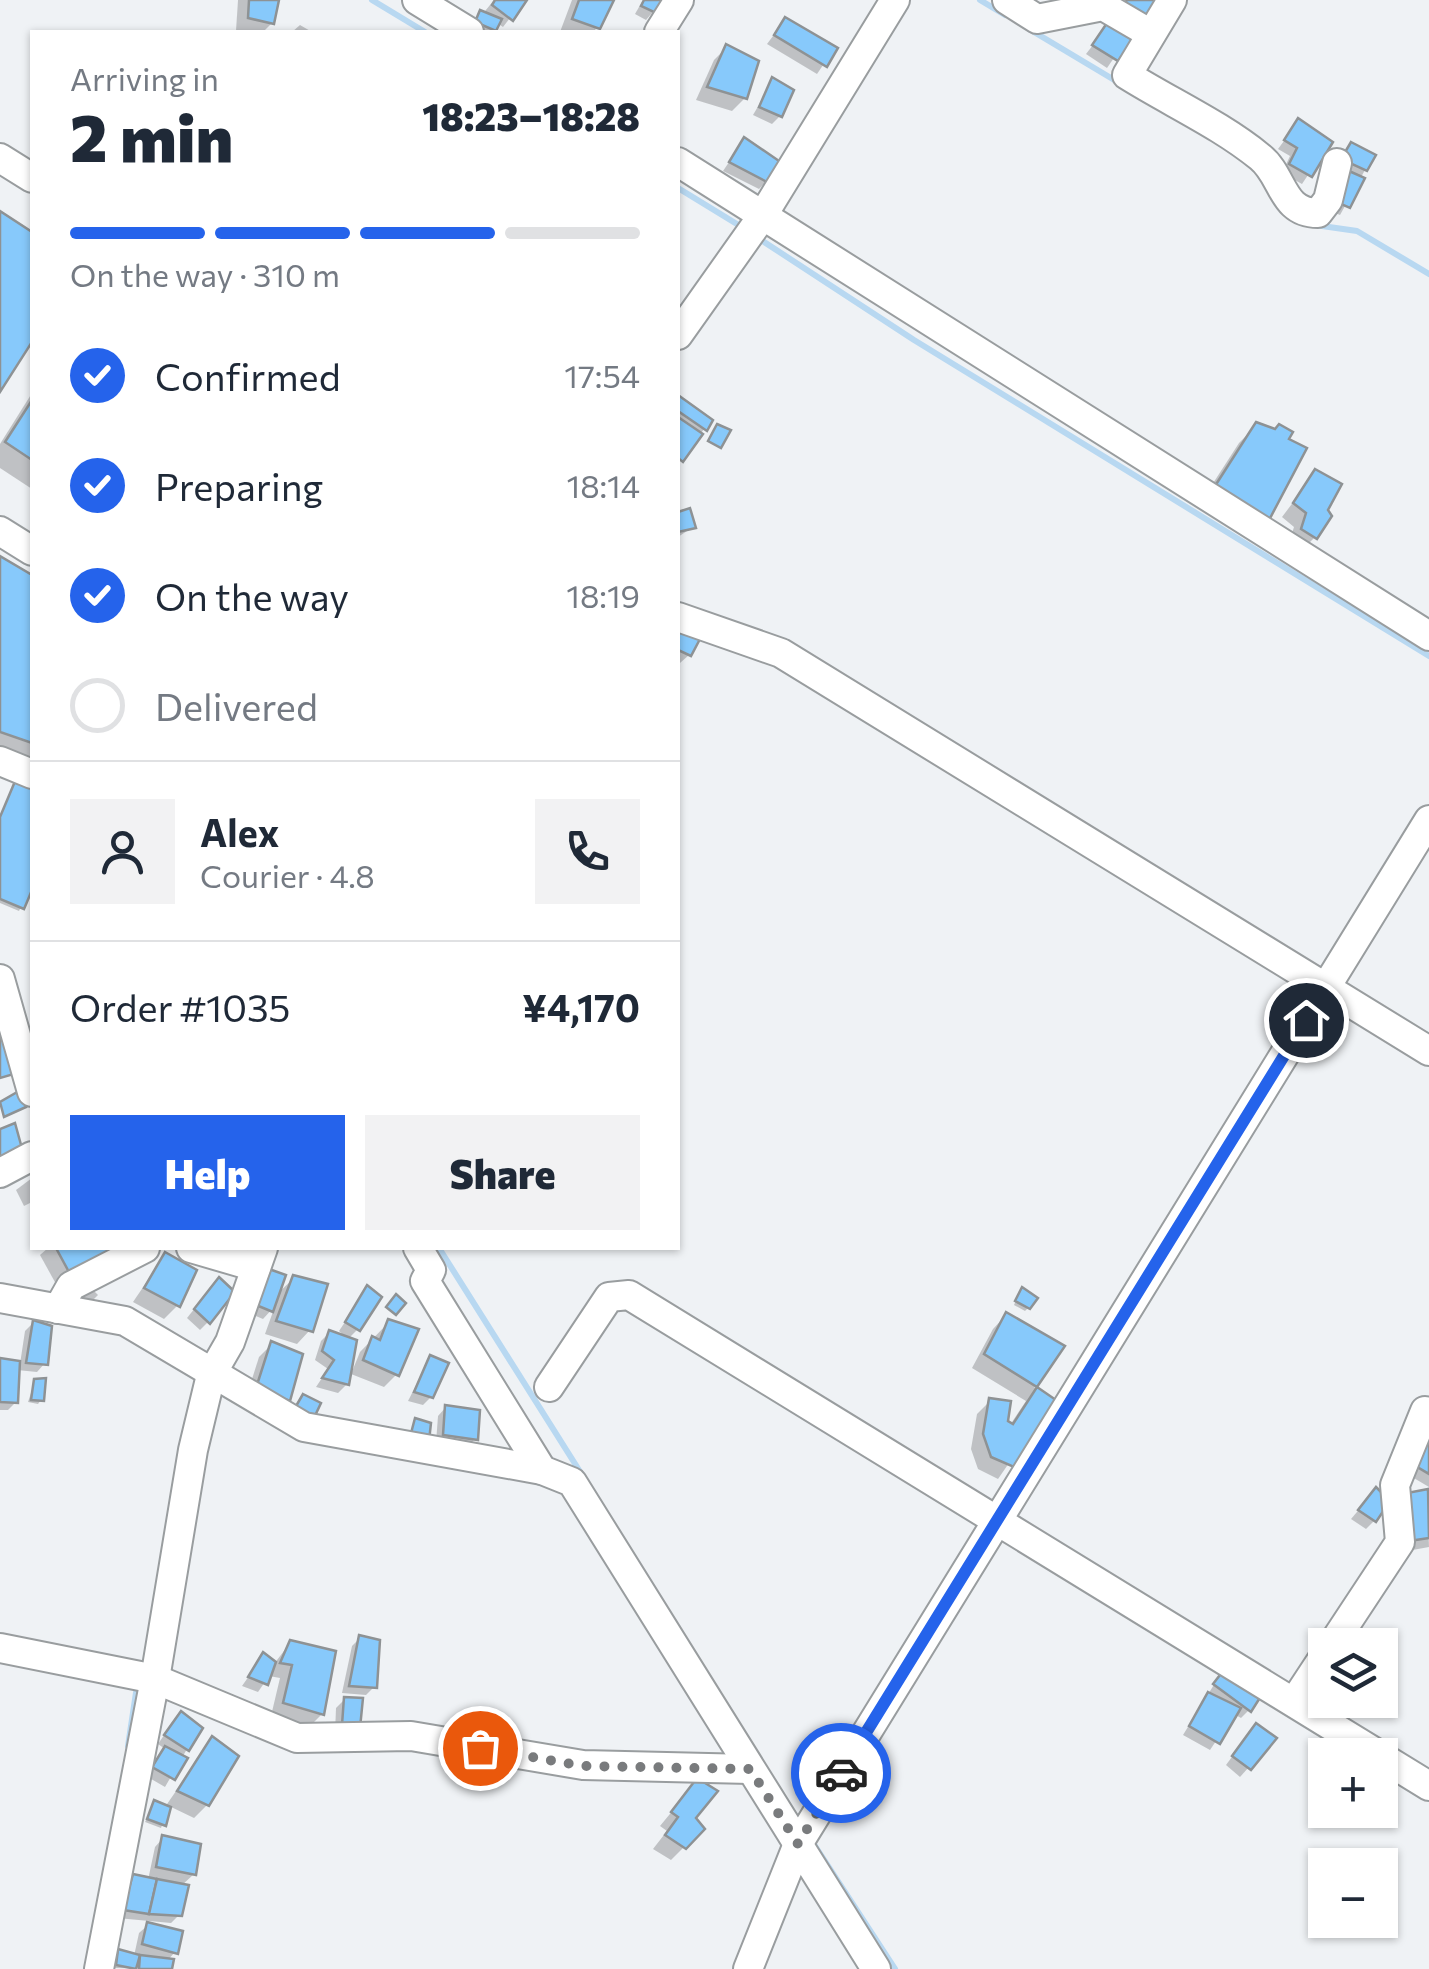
<!DOCTYPE html>
<meta charset="utf-8">
<style>
:root{--surface:#fff;--page:#f2f2f3;--text:#1f2937;--muted:#747a83;--line:#e0e1e3;--accent:#2563eb}
body{margin:0;font-family:Commissioner,sans-serif;background:var(--page);color:var(--text);height:100vh;display:flex;flex-direction:column;font-size:38px;white-space:nowrap}
*{box-sizing:border-box;margin:0}
p{font-size:32px;color:var(--muted)}
.icon{flex:none;width:55px;height:55px;fill:none;stroke:currentColor;stroke-width:2;stroke-linecap:round;stroke-linejoin:round}
.map{position:relative;flex:1;overflow:hidden}
.panel{position:absolute;left:30px;top:30px;width:650px;height:1220px;display:flex;flex-direction:column;background:var(--surface);border-radius:0px;box-shadow:0 2px 8px #0004}
.panel>*{flex:none}
.tools{position:absolute;left:1308px;top:1628px;display:grid;gap:20px}
.tools a{display:grid;place-items:center;width:90px;height:90px;border-radius:0px;background:var(--surface);box-shadow:0 2px 8px #0004;font-size:50px}
.pin{position:absolute;display:grid;place-items:center;width:85px;height:85px;color:#fff;margin:-42px;border:5px solid #fff;border-radius:50%;box-shadow:0 2px 10px #0007}
.courier{position:absolute;display:grid;place-items:center;width:100px;height:100px;margin:-50px;border:8px solid #2563eb;border-radius:50%;background:#fff;color:#222;box-shadow:0 2px 12px #0007}
.headline em{font-style:normal;font-weight:800}
.headline div{display:flex;flex-direction:column-reverse}
.headline{display:flex;align-items:center;justify-content:space-between;height:170px;padding:0 40px}
h1{font-size:65px;font-weight:800;line-height:75px}
.bar{display:grid;grid-template-columns:repeat(4,1fr);gap:15px 10px;align-content:center;height:120px;padding:0 40px}
.bar i{height:12px;border-radius:8px;background:var(--line)}
.bar .selected{background:var(--accent)}
.bar p{grid-column:span 4}
.line{display:flex;align-items:center;gap:25px;padding:0 40px;border-top:2px solid var(--line)}
.line div{flex:1}
.round{display:grid;place-items:center;flex:none;width:105px;height:105px;border-radius:0px;background:var(--page)}
ol{padding:0 40px;list-style:none}
li{display:flex;align-items:center;gap:30px;height:110px}
li p{margin-inline-start:auto}
li .icon{padding:10px;border-radius:50%;background:var(--accent);color:#fff;stroke-width:4}
li:last-child{color:var(--muted)}
li i{width:55px;height:55px;border:5px solid var(--line);border-radius:50%}
.cta{display:flex;gap:20px;margin-top:auto;padding:20px 40px}
.cta a{flex:1;height:115px;border-radius:0px;background:var(--accent);color:#fff;font-size:40px;font-weight:800;line-height:115px;text-align:center}
.cta a+a{background:var(--page);color:var(--text)}
.map>svg:first-child{display:block}
.shadow{fill:#0003}
.lines{fill:none;stroke-linecap:round;stroke-linejoin:round}
.stream{stroke:#b8d8f1;stroke-width:6}
.building{fill:#87c9fb;stroke:#8e9294;stroke-width:2.5}
.minor-casing{stroke:#999d9f;stroke-width:32}
.minor{stroke:#fff;stroke-width:28}
.done{stroke:#797b7d;stroke-width:10;stroke-dasharray:0 18}
.route{stroke:#2563eb;stroke-width:12}
</style>
<div class="map">
<svg width="1429" height="1969" viewBox="0 0 1429 1969">
<rect width="100%" height="100%" fill="#eff2f5"/>
<g class="shadow">
<polygon points="238,0 276,0 272,23 263,32 236,31"/>
<polygon points="494,0 524,0 503,27 497,23 489,32 473,26"/>
<polygon points="572,0 611,0 594,32 560,32"/>
<polygon points="643,0 663,0 646,20 635,14"/>
<polygon points="1128,0 1154,0 1107,68 1086,54"/>
<polygon points="785,20 834,49 817,74 767,44"/>
<polygon points="300,25 312,32 292,32"/>
<polygon points="727,47 745,98 732,111 696,100 714,60"/>
<polygon points="773,81 780,116 772,124 753,115"/>
<polygon points="1298,122 1330,142 1302,184 1282,173 1290,156 1278,149"/>
<polygon points="744,140 767,181 759,189 723,171"/>
<polygon points="1351,145 1365,170 1340,215 1328,210 1343,153"/>
<polygon points="0,214 32,235 32,337 0,387"/>
<polygon points="32,393 32,489 0,468 0,444"/>
<polygon points="678,398 710,421 678,464"/>
<polygon points="1257,425 1290,433 1199,505 1239,443"/>
<polygon points="1316,472 1315,537 1301,551 1289,543 1294,527 1282,517"/>
<polygon points="689,511 693,527 678,537 678,515"/>
<polygon points="0,559 32,578 32,769 0,757"/>
<polygon points="678,633 689,655 680,663 678,662"/>
<polygon points="17,782 32,789 32,883 19,911 0,903 0,816"/>
<polygon points="32,1178 32,1202 24,1206 16,1190"/>
<polygon points="48,1248 127,1248 116,1258 56,1284 40,1255"/>
<polygon points="165,1255 194,1271 177,1306 164,1319 133,1302"/>
<polygon points="294,1278 310,1330 297,1344 265,1334 275,1306 263,1319 249,1313 261,1280 276,1295"/>
<polygon points="91,1288 98,1295 84,1309 77,1303"/>
<polygon points="211,1288 208,1322 200,1330 187,1318"/>
<polygon points="367,1289 358,1329 348,1339 339,1331"/>
<polygon points="1019,1294 1028,1308 1025,1311 1014,1305"/>
<polygon points="1006,1315 1061,1347 1034,1387 1052,1401 998,1479 978,1469 971,1449 977,1414 990,1401 1010,1425 1026,1401 972,1368 993,1329"/>
<polygon points="389,1322 397,1374 384,1387 351,1374 360,1352"/>
<polygon points="33,1323 45,1363 37,1372 17,1370 16,1402 8,1410 0,1410 0,1361 20,1364 25,1331"/>
<polygon points="329,1333 347,1384 338,1393 316,1387 328,1369 315,1360 321,1341"/>
<polygon points="272,1344 288,1399 275,1412 245,1401 259,1357"/>
<polygon points="430,1358 431,1397 423,1405 408,1401"/>
<polygon points="35,1381 41,1400 38,1404 28,1402"/>
<polygon points="446,1407 475,1439 467,1447 436,1443 438,1416"/>
<polygon points="1429,1439 1429,1487 1407,1474"/>
<polygon points="1427,1492 1429,1547 1396,1553"/>
<polygon points="1368,1499 1374,1521 1366,1529 1351,1519"/>
<polygon points="360,1638 375,1686 366,1695 342,1693 352,1646"/>
<polygon points="290,1643 322,1714 309,1727 271,1716 280,1678 269,1676 258,1692 242,1686 263,1656 274,1664"/>
<polygon points="1215,1683 1249,1710 1241,1718 1234,1714 1210,1750 1183,1735"/>
<polygon points="345,1699 357,1726 335,1733 336,1708"/>
<polygon points="173,1722 187,1749 165,1787 146,1776 165,1749 158,1744"/>
<polygon points="1248,1735 1274,1739 1240,1777 1226,1765"/>
<polygon points="212,1739 207,1805 194,1818 169,1806 161,1828 145,1822 155,1803 165,1807"/>
<polygon points="697,1781 692,1819 702,1829 671,1860 653,1849 667,1831 660,1826"/>
<polygon points="163,1838 194,1874 181,1886 180,1914 171,1923 117,1918 125,1886 134,1877 148,1880 155,1847"/>
<polygon points="148,1925 175,1952 167,1961 169,1969 114,1968 119,1952 134,1956 139,1933"/>
</g>
<g class="lines">
<g class="stream">
<polyline points="372,0 425,32"/>
<polyline points="980,0 1005,15"/>
<polyline points="1029,29 1121,84"/>
<polyline points="678,188 745,229"/>
<polyline points="1308,224 1357,231 1429,274"/>
<polyline points="755,236 914,340 1429,656"/>
<polyline points="439,1248 584,1478"/>
<polyline points="128,1746 137,1686"/>
<polyline points="811,1840 895,1969"/>
</g>
</g>
<g class="building">
<polygon points="249,0 279,0 274,24 248,18"/>
<polygon points="495,0 527,0 513,21 492,5"/>
<polygon points="579,0 614,0 600,29 572,19"/>
<polygon points="644,0 666,0 656,13 641,6"/>
<polygon points="1127,0 1158,0 1146,18 1119,11"/>
<polygon points="480,10 502,19 496,31 475,22"/>
<polygon points="785,17 838,48 827,67 774,35"/>
<polygon points="1109,20 1136,37 1118,61 1092,45"/>
<polygon points="726,44 759,61 747,99 707,87"/>
<polygon points="772,77 794,90 782,117 759,107"/>
<polygon points="1298,118 1333,142 1312,177 1289,164 1297,148 1284,140"/>
<polygon points="744,137 782,163 769,183 729,162"/>
<polygon points="1351,142 1376,155 1367,171 1341,159"/>
<polygon points="1349,171 1365,178 1350,208 1334,201"/>
<polygon points="0,211 32,232 32,342 0,392"/>
<polygon points="678,395 713,420 707,431 678,411"/>
<polygon points="32,400 32,460 5,442"/>
<polygon points="678,417 703,434 683,462 678,458"/>
<polygon points="1256,422 1275,429 1279,424 1293,432 1289,439 1307,448 1268,522 1215,486"/>
<polygon points="717,424 731,430 721,448 708,441"/>
<polygon points="1315,469 1342,484 1328,510 1332,516 1317,539 1301,529 1306,513 1293,503"/>
<polygon points="690,508 696,528 678,532 678,512"/>
<polygon points="0,556 32,575 32,743 0,732"/>
<polygon points="678,630 700,639 691,656 678,650"/>
<polygon points="16,779 32,786 32,890 24,909 0,899 0,817"/>
<polygon points="2,1038 14,1074 0,1078 0,1040"/>
<polygon points="19,1091 26,1107 4,1117 0,1102"/>
<polygon points="15,1123 23,1152 0,1163 0,1129"/>
<polygon points="56,1248 127,1248 69,1272"/>
<polygon points="165,1252 197,1270 180,1307 144,1288"/>
<polygon points="269,1269 286,1275 273,1312 256,1305"/>
<polygon points="293,1275 328,1284 313,1332 276,1321"/>
<polygon points="219,1277 235,1292 210,1324 194,1309"/>
<polygon points="367,1285 382,1297 360,1331 345,1322"/>
<polygon points="1022,1287 1038,1298 1030,1309 1015,1301"/>
<polygon points="396,1294 406,1303 396,1315 386,1307"/>
<polygon points="1006,1312 1065,1346 1037,1387 984,1354"/>
<polygon points="388,1319 419,1329 399,1376 363,1360 372,1336 380,1340"/>
<polygon points="33,1320 52,1326 48,1365 26,1363"/>
<polygon points="329,1330 357,1340 349,1385 322,1378 334,1360 322,1351"/>
<polygon points="271,1341 303,1354 290,1401 256,1388"/>
<polygon points="430,1355 449,1363 433,1398 414,1392"/>
<polygon points="0,1358 20,1361 18,1403 0,1402"/>
<polygon points="46,1378 44,1401 31,1400 34,1379"/>
<polygon points="1037,1387 1056,1400 1014,1467 991,1457 983,1434 989,1398 1011,1401 1008,1421 1013,1424"/>
<polygon points="303,1394 321,1403 312,1422 292,1413"/>
<polygon points="445,1405 480,1410 478,1440 443,1435"/>
<polygon points="415,1418 431,1423 429,1441 410,1437"/>
<polygon points="1429,1440 1429,1474 1414,1465"/>
<polygon points="1376,1487 1390,1501 1376,1522 1358,1510"/>
<polygon points="1428,1489 1429,1538 1409,1541 1402,1494"/>
<polygon points="359,1635 380,1640 377,1688 349,1686"/>
<polygon points="290,1640 336,1651 324,1715 283,1703 292,1665 280,1663"/>
<polygon points="263,1652 276,1662 268,1685 248,1677"/>
<polygon points="1223,1671 1261,1696 1251,1712 1213,1684"/>
<polygon points="1208,1692 1241,1708 1220,1744 1189,1726"/>
<polygon points="344,1697 363,1698 360,1728 342,1725"/>
<polygon points="181,1711 203,1728 189,1751 164,1735"/>
<polygon points="1256,1723 1277,1738 1251,1770 1232,1756"/>
<polygon points="212,1736 239,1756 209,1806 177,1791"/>
<polygon points="165,1746 188,1758 175,1780 152,1767"/>
<polygon points="697,1778 718,1791 696,1818 705,1829 686,1849 665,1835 678,1817 671,1812"/>
<polygon points="154,1800 171,1807 166,1826 147,1819"/>
<polygon points="162,1835 201,1844 196,1875 156,1867"/>
<polygon points="133,1874 157,1879 149,1914 123,1910"/>
<polygon points="157,1879 189,1885 182,1916 149,1914"/>
<polygon points="147,1922 183,1931 178,1954 142,1944"/>
<polygon points="118,1949 140,1955 136,1969 116,1965"/>
<polygon points="140,1955 174,1959 172,1969 139,1969"/>
</g>
<g class="lines">
<defs>
<g id="minor">
<polyline points="417,0 469,32"/>
<polyline points="1007,0 1037,19 1103,6 1151,34"/>
<path d="M 1172,0 L 1127,75 C 1170,102 1221,125 1260,157 C 1284,176 1281,213 1318,213 L 1328,200 L 1337,163"/>
<polyline points="659,32 679,0"/>
<polyline points="0,158 32,178"/>
<polyline points="678,162 1429,636"/>
<polyline points="678,335 763,215 895,0"/>
<polyline points="0,531 32,551"/>
<polyline points="678,617 781,653 1429,1051"/>
<polyline points="0,761 32,774"/>
<polyline points="0,979 32,1092"/>
<polyline points="0,1173 32,1156"/>
<polyline points="191,1248 256,1267"/>
<polyline points="418,1248 431,1270 425,1281 542,1470 572,1482 876,1969"/>
<polyline points="0,1298 125,1321 304,1427 542,1470"/>
<polyline points="58,1309 71,1286 145,1248"/>
<polyline points="549,1387 609,1297 629,1295 1379,1755"/>
<polyline points="1332,1645 1400,1542 1395,1485 1425,1411 1429,1413"/>
<polyline points="0,1648 155,1679 297,1738 411,1736 583,1765 750,1769"/>
<polyline points="1294,1702 1325,1655"/>
<polyline points="1380,1756 1429,1786"/>
<polyline points="99,1969 155,1679 193,1450 211,1375 230,1342 263,1248"/>
<polyline points="748,1969 798,1844 1429,820"/>
</g>
</defs>
<use href="#minor" class="minor-casing"/>
<use href="#minor" class="minor"/>
</g>
<g class="lines">
<polyline class="done" points="480,1748 583,1766 750,1769 798,1844 841,1773"/>
<polyline class="route" points="841,1773 1306,1020"/>
</g>
</svg>
<div class="tools">
<a><svg class="icon" aria-label="layers" viewBox="0 0 24 24"><path d="M12 4l9 5-9 5-9-5zM3 14l9 5 9-5"/></svg></a>
<a>+</a>
<a>−</a>
</div>
<div class="pin" style="left:480px;top:1748px;background:#ea580c"><svg class="icon" aria-label="bag" viewBox="0 0 24 24"><path d="M5 8h14l-1 12H6zM9 8a3 3 0 0 1 6 0"/></svg></div>
<div class="pin" style="left:1306px;top:1020px;background:#1f2937"><svg class="icon" aria-label="home" viewBox="0 0 24 24"><path d="M3 11l9-7 9 7M6 9v11h12V9"/></svg></div>
<div class="courier" style="left:841px;top:1773px"><svg class="icon" aria-label="car" viewBox="0 0 24 24"><path d="M5 17H2v-5l4-1 3-4h7l3 4 3 1v5h-3M9 17h6M6 11h13"/><circle cx="7" cy="17" r="2"/><circle cx="17" cy="17" r="2"/></svg></div>
<section class="panel">
<div class="headline"><div><h1>2 min</h1><p>Arriving in</p></div><em>18:23–18:28</em></div>
<div class="bar"><i class="selected"></i><i class="selected"></i><i class="selected"></i><i></i><p>On the way · 310 m</p></div>
<ol>
<li><svg class="icon" aria-label="check" viewBox="0 0 24 24"><path d="M5 12l5 5 9-10"/></svg>Confirmed<p>17:54</p></li>
<li><svg class="icon" aria-label="check" viewBox="0 0 24 24"><path d="M5 12l5 5 9-10"/></svg>Preparing<p>18:14</p></li>
<li><svg class="icon" aria-label="check" viewBox="0 0 24 24"><path d="M5 12l5 5 9-10"/></svg>On the way<p>18:19</p></li>
<li><i></i>Delivered</li>
</ol>
<div class="line" style="height:180px"><a class="round"><svg class="icon" aria-label="person" viewBox="0 0 24 24"><circle cx="12" cy="8" r="4"/><path d="M4 21q1-7 8-7t8 7"/></svg></a><div><b>Alex</b><p>Courier · 4.8</p></div><a class="round"><svg class="icon" aria-label="phone" viewBox="0 0 24 24"><path d="M5 4h4l2 5-3 2q2 4 5 5l2-3 5 2v4C11 20 4 13 5 4z"/></svg></a></div>
<div class="line" style="height:130px"><div>Order #1035</div><b>¥4,170</b></div>
<div class="cta"><a>Help</a><a>Share</a></div>
</section>
</div>
